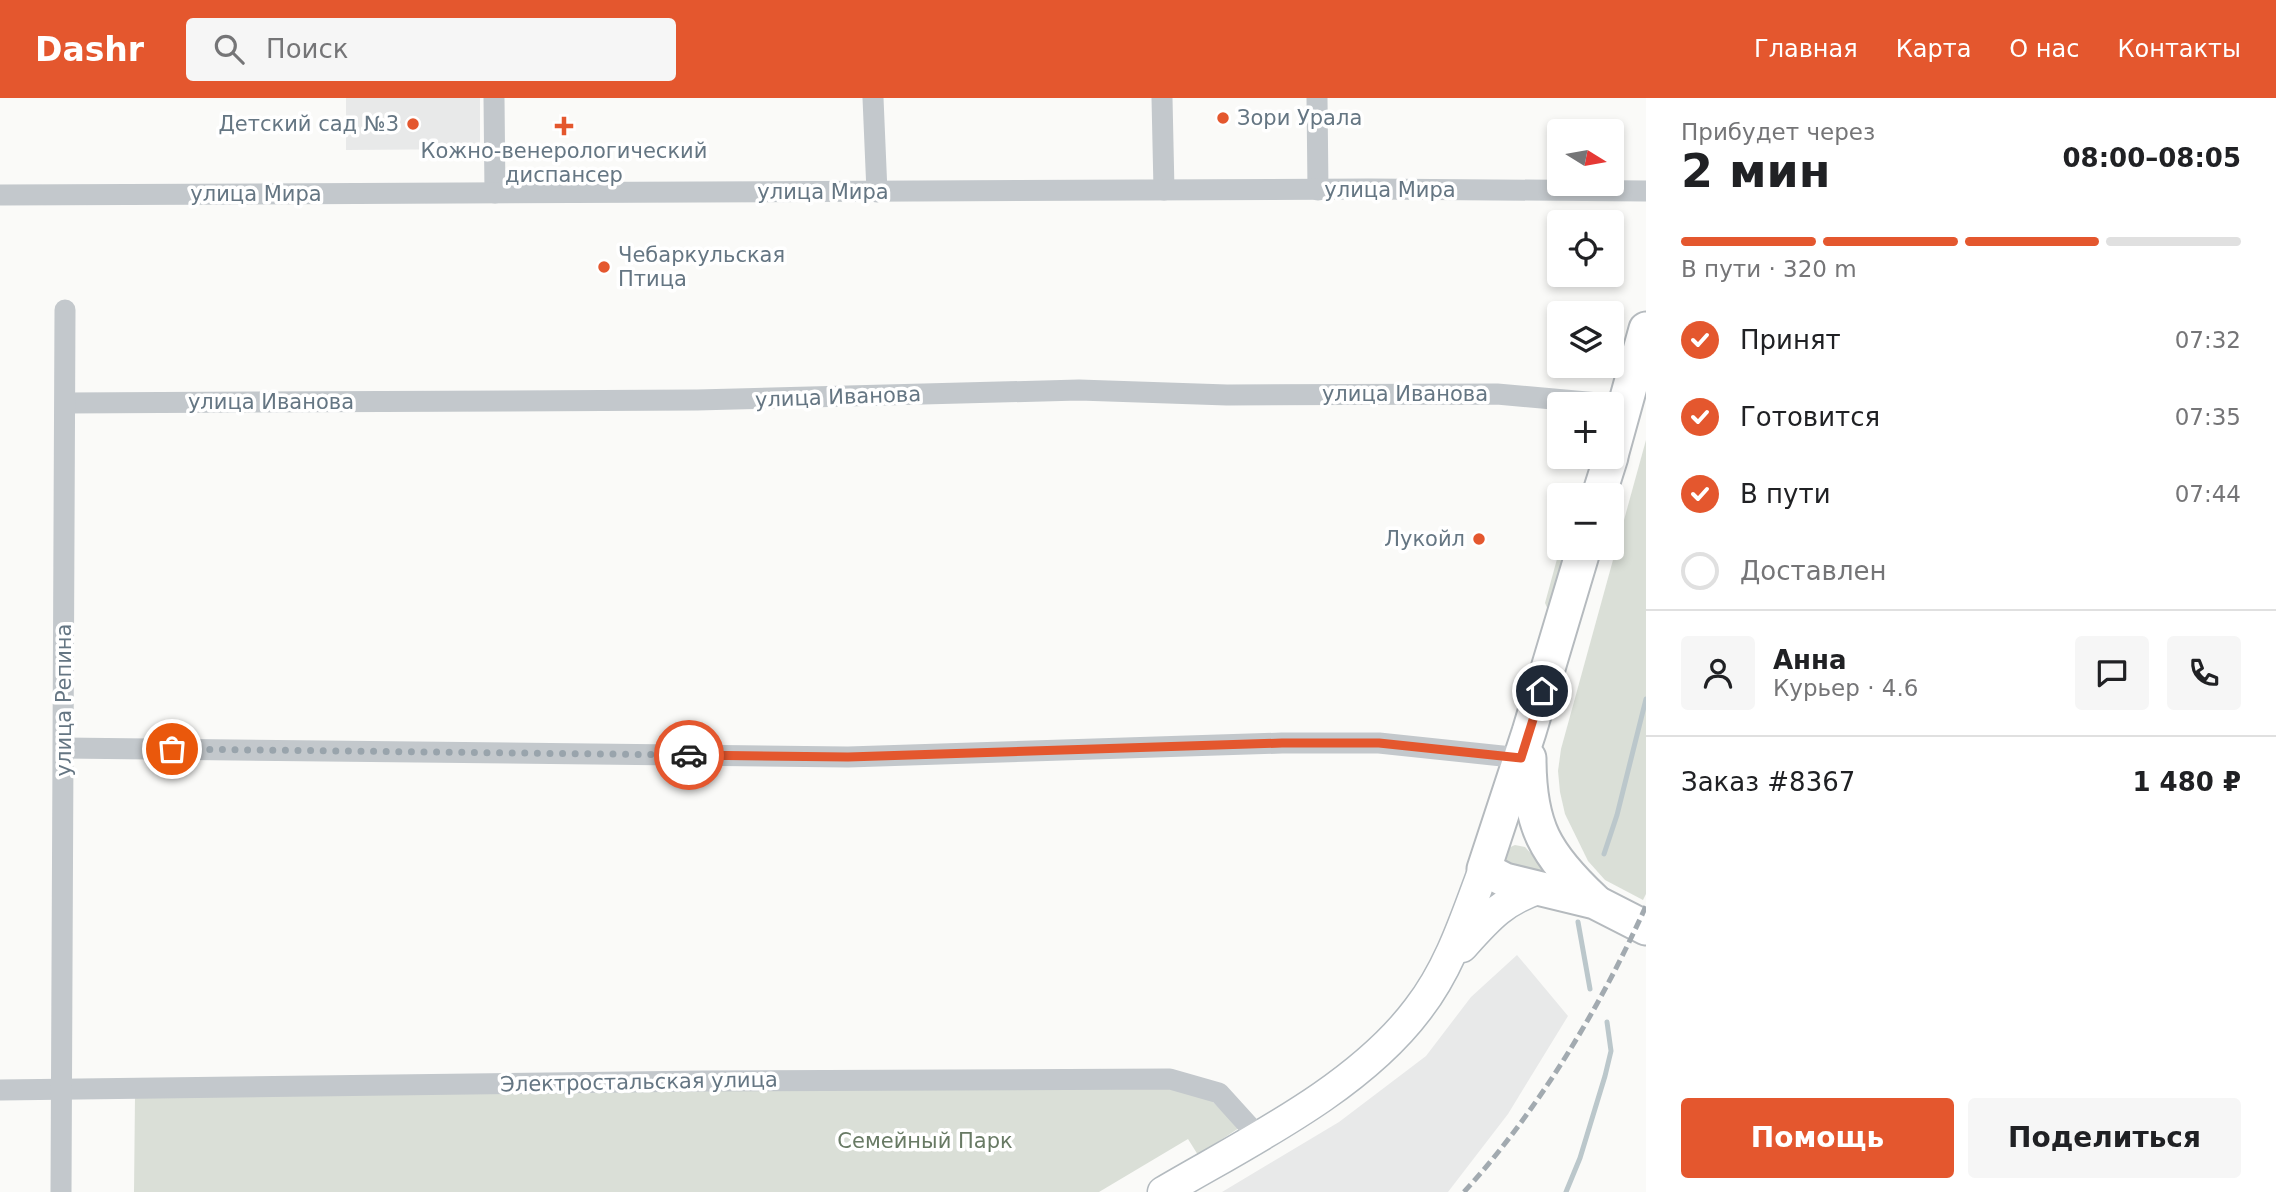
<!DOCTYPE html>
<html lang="ru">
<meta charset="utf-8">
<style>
:root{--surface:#fff;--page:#f6f6f6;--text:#202124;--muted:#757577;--line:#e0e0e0;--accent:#e4572e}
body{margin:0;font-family:"DejaVu Sans",sans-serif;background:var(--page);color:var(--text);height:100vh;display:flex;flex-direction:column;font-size:26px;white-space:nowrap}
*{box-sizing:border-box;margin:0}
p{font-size:23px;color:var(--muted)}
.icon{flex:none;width:38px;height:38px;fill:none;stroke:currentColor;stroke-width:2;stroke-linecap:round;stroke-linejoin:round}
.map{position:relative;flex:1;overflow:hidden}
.panel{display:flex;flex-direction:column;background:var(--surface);width:630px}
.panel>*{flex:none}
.needle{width:46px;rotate:101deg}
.tools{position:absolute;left:1547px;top:21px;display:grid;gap:14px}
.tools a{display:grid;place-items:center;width:77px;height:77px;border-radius:7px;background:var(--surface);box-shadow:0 4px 10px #0003;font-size:35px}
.pin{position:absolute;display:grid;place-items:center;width:60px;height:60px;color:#fff;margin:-30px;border:4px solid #fff;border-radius:50%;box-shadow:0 2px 7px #0007}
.courier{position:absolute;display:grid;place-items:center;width:70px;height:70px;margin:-35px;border:5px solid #e4572e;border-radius:50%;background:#fff;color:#222;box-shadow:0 2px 9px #0007}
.head em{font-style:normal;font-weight:800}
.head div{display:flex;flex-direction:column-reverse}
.head{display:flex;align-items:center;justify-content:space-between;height:119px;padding:0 35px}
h1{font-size:46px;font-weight:800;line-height:52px}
.bar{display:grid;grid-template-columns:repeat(4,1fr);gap:10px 7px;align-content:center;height:84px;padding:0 35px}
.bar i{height:9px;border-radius:5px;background:var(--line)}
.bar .on{background:var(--accent)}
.bar p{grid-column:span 4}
.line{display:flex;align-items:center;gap:18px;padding:0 35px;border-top:2px solid var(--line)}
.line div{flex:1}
.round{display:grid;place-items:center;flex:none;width:74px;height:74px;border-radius:7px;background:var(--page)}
ol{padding:0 35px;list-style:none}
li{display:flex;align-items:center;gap:21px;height:77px}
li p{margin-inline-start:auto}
li .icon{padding:7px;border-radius:50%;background:var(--accent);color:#fff;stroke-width:4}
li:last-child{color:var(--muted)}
li i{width:38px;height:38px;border:4px solid var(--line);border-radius:50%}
.cta{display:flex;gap:14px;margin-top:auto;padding:14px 35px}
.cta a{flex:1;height:80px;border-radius:7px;background:var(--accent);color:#fff;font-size:28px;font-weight:800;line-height:80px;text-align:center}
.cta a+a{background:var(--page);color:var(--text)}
header{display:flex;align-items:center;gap:42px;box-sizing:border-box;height:98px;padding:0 35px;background:var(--accent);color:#fff}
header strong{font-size:33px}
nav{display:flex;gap:38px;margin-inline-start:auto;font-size:24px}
.search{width:490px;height:63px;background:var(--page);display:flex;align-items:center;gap:18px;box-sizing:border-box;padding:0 24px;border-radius:7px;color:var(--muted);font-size:26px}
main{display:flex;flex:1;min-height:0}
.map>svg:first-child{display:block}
.built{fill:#e8e9e9}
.green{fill:#dadfd7}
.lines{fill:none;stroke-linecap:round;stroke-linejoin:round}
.stream{stroke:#bbc7cb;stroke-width:5}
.secondary-casing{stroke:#b3babf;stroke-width:33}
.primary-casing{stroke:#b5babe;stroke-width:37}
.street{stroke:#c3c8cc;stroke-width:21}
.secondary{stroke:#fff;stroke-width:30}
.primary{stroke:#fff;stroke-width:33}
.rail{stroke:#a2aab0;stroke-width:5;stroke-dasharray:10 5;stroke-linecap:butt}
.done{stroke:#99a4ac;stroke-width:7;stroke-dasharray:0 12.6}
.route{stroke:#e4572e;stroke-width:9}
.poi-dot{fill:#e4572e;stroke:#fff;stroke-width:2.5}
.labels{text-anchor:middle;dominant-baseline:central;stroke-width:7;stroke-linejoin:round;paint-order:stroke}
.poi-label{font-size:21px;fill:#657683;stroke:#fff;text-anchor:start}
.street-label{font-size:21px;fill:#657683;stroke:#fff}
.park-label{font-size:21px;fill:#687a64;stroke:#fff}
</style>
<header>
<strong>Dashr</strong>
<div class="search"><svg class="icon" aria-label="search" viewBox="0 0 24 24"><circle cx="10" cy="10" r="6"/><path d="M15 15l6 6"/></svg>Поиск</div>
<nav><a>Главная</a><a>Карта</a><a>О нас</a><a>Контакты</a></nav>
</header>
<main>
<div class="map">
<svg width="1646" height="1094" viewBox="0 0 1646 1094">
<rect width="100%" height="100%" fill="#fafaf8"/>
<g class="built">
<polygon points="346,0 480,0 480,51 346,52"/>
<polygon points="1517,857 1568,918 1508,1016 1448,1094 1222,1094 1339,1024 1426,958 1471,899"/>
</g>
<g class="green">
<polygon points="1646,342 1646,796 1643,802 1605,782 1588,763 1565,716 1560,694 1558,673 1561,651"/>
<polygon points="1560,450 1574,450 1549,514 1545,505"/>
<path d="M 1515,747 L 1525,749 L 1550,776 L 1504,766 C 1503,756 1505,751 1515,747 Z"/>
<polygon points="1129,989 1169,990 1211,1002 1239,1030 1198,1057 1188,1041 1099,1094 134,1094 135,998"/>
</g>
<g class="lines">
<g class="stream">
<polyline points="1604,756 1617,717 1646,601"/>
<polyline points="1578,824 1590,891"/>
<polyline points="1566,1094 1580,1060 1605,978 1611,953 1607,924"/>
</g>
<defs>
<g id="secondary">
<path d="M 1462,849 C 1488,820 1503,802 1541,790"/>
<path d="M 1163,1094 C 1248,1044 1358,991 1418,911 C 1450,870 1466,819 1484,771"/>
</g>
<g id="primary">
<polyline points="1612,354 1646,231"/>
<polyline points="1599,397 1611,359"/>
<polyline points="1584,450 1529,634 1484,771 1505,782 1595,804 1646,830"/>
<path d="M 1529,660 C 1529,728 1545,756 1594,802"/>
</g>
</defs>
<use href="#secondary" class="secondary-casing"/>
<use href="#primary" class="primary-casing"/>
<g class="street">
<polyline points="494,0 495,95"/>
<polyline points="873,0 877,94"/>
<polyline points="1162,0 1164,92"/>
<polyline points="1317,0 1318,92"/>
<polyline points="0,97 1370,91 1646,93"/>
<polyline points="66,305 697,302 1079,292 1227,297 1497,296 1609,306"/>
<polyline points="64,650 848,659 1282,645 1379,645 1521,660"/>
<polyline points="0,992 705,983 1170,981 1219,995 1258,1038"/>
<polyline points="61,1094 65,212"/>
</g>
<use href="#secondary" class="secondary"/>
<use href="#primary" class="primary"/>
<path class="rail" d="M 1464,1094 C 1539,1012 1601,908 1646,808"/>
</g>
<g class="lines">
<polyline class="done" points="172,651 689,657"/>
<polyline class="route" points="689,657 848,659 1282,645 1379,645 1521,660 1542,593"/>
</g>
<g class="poi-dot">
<circle cx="1223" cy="20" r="7"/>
<circle cx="413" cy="26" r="7"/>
<path d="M560.5 17.5h7v7h7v7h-7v7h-7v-7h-7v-7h7z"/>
<circle cx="604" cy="169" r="7"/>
<circle cx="1479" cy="441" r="7"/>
</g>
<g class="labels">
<g class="poi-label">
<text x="1237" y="20">Зори Урала</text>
<text x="399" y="26" text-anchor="end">Детский сад №3</text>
<text x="564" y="53" text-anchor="middle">Кожно-венерологический<tspan x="564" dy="24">диспансер</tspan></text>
<text x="618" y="157">Чебаркульская<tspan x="618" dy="24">Птица</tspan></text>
<text x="1465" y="441" text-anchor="end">Лукойл</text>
</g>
<g class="street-label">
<text x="1390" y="92">улица Мира</text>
<text x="823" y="94">улица Мира</text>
<text x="256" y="96">улица Мира</text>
<text x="1405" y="296">улица Иванова</text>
<text transform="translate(838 299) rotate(-2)">улица Иванова</text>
<text x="271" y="304">улица Иванова</text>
<text transform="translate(64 602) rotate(-90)">улица Репина</text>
<text transform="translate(639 984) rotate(-1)">Электростальская улица</text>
</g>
<g class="park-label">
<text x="925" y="1043">Семейный Парк</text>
</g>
</g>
</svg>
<div class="tools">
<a><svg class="needle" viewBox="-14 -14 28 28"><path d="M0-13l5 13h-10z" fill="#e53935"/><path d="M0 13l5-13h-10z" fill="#757577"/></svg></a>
<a><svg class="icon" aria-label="locate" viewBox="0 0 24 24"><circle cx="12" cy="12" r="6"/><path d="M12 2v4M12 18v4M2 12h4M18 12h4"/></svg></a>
<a><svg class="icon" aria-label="layers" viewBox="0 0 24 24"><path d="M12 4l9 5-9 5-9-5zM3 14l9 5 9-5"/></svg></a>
<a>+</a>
<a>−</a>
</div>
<div class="pin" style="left:172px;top:651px;background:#ea580c"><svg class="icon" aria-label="bag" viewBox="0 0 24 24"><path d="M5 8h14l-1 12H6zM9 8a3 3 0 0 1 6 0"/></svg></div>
<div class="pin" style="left:1542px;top:593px;background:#1f2937"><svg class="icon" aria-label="home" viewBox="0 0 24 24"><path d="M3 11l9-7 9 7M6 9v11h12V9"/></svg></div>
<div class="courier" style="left:689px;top:657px"><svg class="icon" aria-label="car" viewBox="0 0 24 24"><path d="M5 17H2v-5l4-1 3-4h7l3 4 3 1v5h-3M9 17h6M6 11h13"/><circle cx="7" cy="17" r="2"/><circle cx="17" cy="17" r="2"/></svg></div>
</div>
<section class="panel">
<div class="head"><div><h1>2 мин</h1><p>Прибудет через</p></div><em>08:00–08:05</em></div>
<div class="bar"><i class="on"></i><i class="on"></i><i class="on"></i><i></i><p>В пути · 320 m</p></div>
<ol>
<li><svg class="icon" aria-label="check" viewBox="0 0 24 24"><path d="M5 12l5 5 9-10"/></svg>Принят<p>07:32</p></li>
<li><svg class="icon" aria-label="check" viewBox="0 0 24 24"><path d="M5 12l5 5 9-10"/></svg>Готовится<p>07:35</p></li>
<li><svg class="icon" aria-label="check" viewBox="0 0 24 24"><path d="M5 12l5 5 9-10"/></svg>В пути<p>07:44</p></li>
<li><i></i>Доставлен</li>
</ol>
<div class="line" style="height:126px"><a class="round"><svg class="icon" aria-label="person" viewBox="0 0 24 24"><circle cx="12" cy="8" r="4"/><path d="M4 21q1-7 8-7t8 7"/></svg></a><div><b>Анна</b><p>Курьер · 4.6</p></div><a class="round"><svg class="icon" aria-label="chat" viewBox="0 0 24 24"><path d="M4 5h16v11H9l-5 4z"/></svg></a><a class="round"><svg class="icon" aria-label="phone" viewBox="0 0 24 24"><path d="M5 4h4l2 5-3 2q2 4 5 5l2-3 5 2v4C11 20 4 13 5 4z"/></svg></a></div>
<div class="line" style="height:91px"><div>Заказ #8367</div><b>1 480 ₽</b></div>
<div class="cta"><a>Помощь</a><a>Поделиться</a></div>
</section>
</main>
